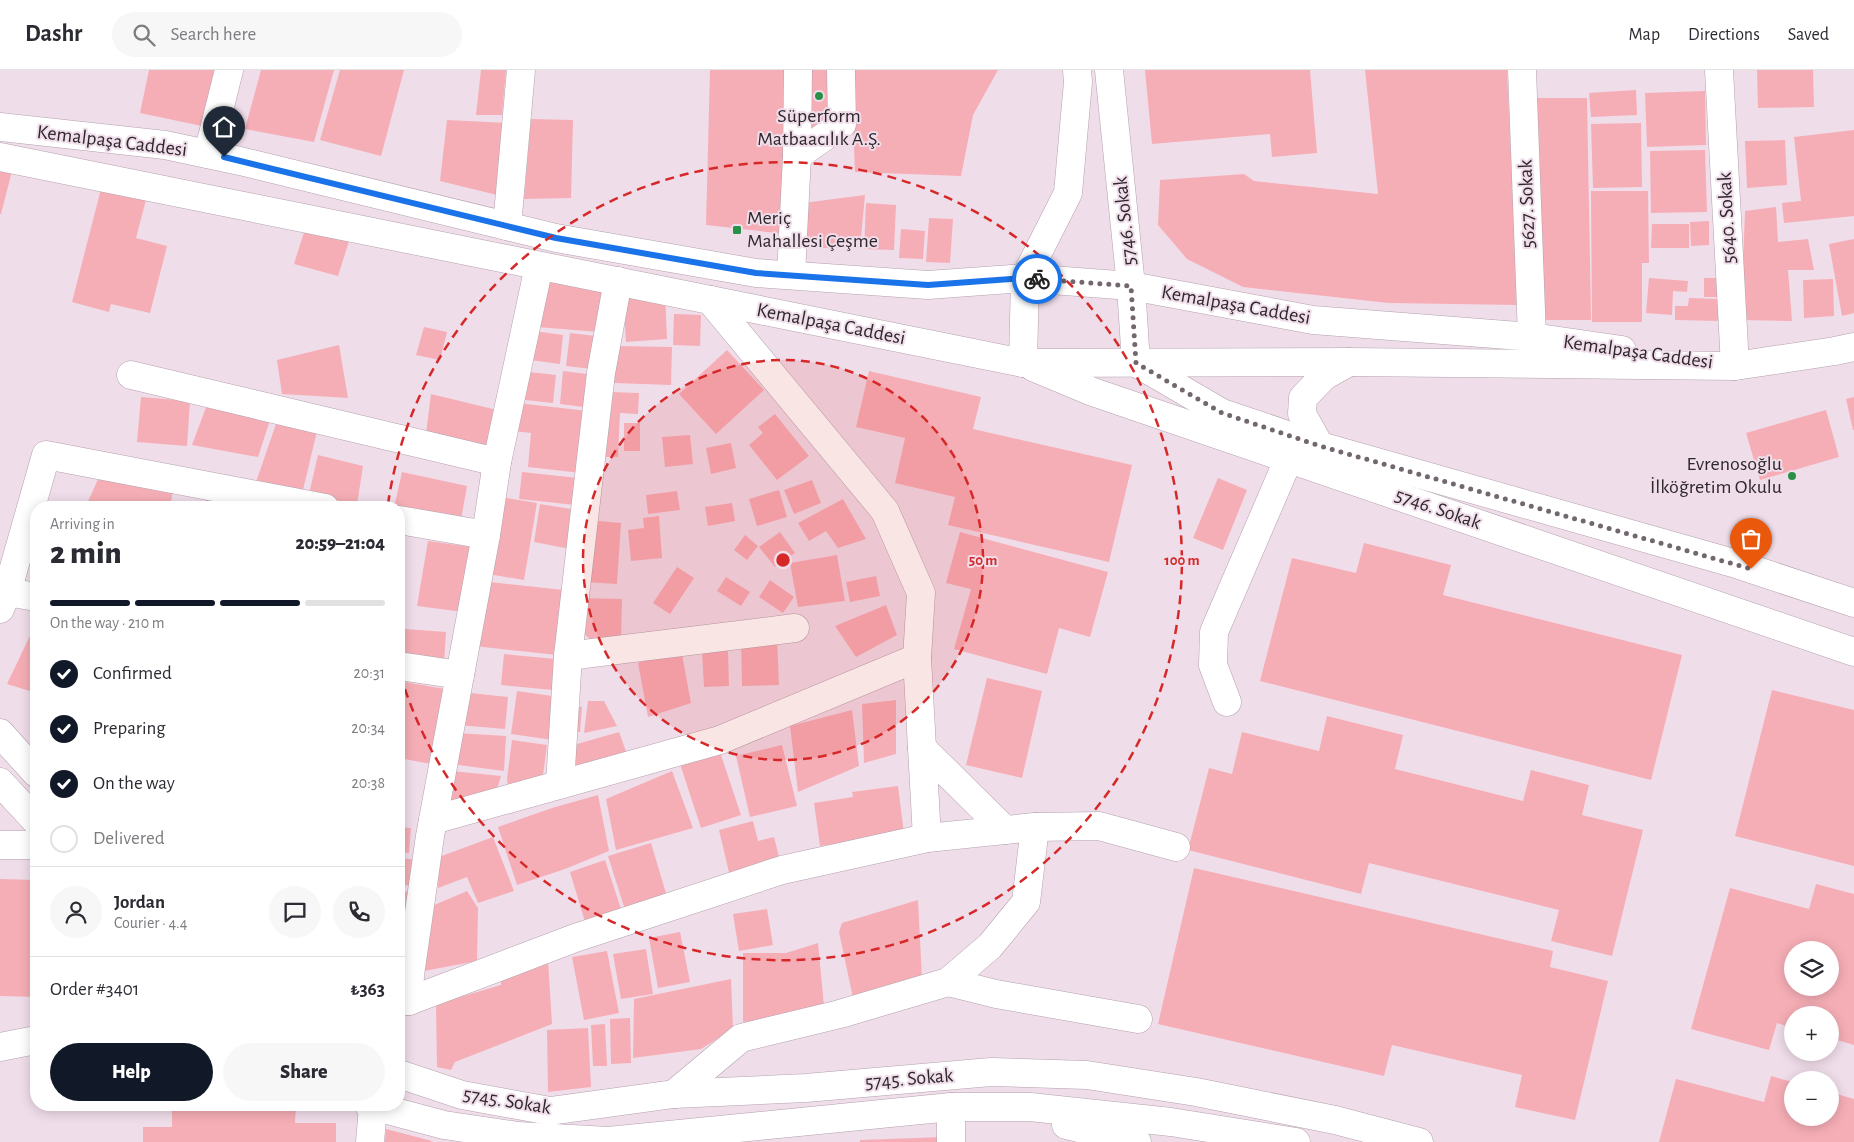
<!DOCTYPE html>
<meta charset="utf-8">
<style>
:root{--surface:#fff;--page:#f7f7f7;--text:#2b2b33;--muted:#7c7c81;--line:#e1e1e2;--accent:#111827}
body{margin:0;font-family:"Alegreya Sans",sans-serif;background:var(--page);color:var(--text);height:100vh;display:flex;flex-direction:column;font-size:19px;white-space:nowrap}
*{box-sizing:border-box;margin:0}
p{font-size:16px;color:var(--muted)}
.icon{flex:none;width:28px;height:28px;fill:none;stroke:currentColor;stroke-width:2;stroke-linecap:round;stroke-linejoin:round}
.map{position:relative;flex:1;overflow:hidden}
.panel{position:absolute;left:30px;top:431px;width:375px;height:610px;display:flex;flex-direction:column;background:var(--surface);border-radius:20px;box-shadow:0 2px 12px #0003}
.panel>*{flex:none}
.tools{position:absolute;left:1784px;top:871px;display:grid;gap:10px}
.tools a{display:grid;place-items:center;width:55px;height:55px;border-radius:50%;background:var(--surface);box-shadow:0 2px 12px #0003;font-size:25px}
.pin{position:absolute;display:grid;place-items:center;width:42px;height:42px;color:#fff;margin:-51px -21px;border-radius:50% 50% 50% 0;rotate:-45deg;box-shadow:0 0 5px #0007}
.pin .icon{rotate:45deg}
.courier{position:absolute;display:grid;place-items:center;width:50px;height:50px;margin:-25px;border:4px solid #1a73e8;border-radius:50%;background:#fff;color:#222;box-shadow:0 1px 6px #0007}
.headline em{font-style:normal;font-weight:800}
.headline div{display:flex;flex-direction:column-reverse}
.headline{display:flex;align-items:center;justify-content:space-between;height:85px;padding:0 20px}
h1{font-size:32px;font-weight:800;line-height:38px}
.bar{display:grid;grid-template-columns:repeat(4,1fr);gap:8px 5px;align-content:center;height:60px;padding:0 20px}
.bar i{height:6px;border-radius:4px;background:var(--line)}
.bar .on{background:var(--accent)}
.bar p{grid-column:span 4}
.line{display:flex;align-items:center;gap:12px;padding:0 20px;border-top:1px solid var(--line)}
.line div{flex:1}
.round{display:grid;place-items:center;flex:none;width:52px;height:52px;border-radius:26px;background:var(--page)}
ol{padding:0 20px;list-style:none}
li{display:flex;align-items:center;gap:15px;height:55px}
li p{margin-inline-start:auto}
li .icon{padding:5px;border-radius:50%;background:var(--accent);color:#fff;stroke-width:4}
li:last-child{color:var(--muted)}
li i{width:28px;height:28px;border:2px solid var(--line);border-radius:50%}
.primary-button{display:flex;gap:10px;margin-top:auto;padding:10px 20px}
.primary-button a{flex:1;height:58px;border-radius:30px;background:var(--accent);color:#fff;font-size:20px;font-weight:800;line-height:58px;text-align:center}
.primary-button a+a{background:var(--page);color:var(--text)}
header{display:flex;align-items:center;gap:30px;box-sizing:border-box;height:70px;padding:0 25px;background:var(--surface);border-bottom:1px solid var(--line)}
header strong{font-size:24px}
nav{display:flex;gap:28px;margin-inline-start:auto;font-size:18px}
.search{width:350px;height:45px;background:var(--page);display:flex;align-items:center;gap:12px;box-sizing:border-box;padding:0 18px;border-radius:28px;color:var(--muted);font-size:19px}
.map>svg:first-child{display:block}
.building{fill:#f6aeb6;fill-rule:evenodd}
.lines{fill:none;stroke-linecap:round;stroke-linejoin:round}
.minor-casing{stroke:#b3a1ad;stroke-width:29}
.major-casing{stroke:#b3a1ad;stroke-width:29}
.minor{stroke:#fff;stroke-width:28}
.major{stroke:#fff;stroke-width:28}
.done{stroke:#72676e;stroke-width:5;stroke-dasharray:0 9}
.route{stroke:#1a73e8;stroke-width:6}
.ring{fill:none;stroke:#d62828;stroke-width:2.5;stroke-dasharray:9 6}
.poi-dot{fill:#289148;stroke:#f0ddea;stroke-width:2}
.labels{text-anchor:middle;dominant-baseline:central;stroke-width:4;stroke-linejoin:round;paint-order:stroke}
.poi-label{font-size:20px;fill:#2e272c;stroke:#f0ddea}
.street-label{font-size:20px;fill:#2e272c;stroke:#f0ddea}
.centre{fill:#d62828;stroke:#f0ddea;stroke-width:2.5}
.ring-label{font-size:15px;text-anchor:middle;font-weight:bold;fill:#d62828;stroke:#f0ddea;stroke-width:4;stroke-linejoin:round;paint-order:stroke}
</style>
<header>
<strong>Dashr</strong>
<div class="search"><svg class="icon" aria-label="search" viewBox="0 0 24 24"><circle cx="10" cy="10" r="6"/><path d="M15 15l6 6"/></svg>Search here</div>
<nav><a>Map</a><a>Directions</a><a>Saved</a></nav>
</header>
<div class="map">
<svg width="1854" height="1072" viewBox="0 0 1854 1072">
<rect width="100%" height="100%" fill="#f0ddea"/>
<g class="building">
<polygon points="149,0 214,0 202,56 140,43"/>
<polygon points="261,0 334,0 314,72 245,59"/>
<polygon points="340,0 404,0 381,86 320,70"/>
<polygon points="481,0 506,0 502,45 476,45"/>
<polygon points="710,0 790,0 785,164 706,155"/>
<polygon points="803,0 835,0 835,53 802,75"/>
<polygon points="851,0 998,0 973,45 961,106 855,102"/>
<polygon points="1145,0 1310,0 1317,83 1272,87 1270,64 1152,74"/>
<polygon points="1365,0 1507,0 1518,235 1389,233 1243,217 1187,189 1158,155 1160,110 1244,104 1254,111 1378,124"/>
<polygon points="1757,0 1813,0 1814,37 1758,38"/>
<polygon points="1636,20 1637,45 1591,47 1589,23"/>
<polygon points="1705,21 1706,75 1647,77 1645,23"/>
<polygon points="1536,28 1587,28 1591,250 1540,250"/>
<polygon points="531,49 573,50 571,128 524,129"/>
<polygon points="447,50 508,53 497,125 440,111"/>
<polygon points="1641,53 1642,117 1593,118 1591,54"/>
<polygon points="1854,60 1854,146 1784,153 1782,133 1801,131 1794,67"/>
<polygon points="1785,70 1787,115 1747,118 1745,71"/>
<polygon points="1705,80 1707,142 1651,143 1650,81"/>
<polygon points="0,97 12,101 1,144 0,144"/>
<polygon points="102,115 147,126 136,168 167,176 150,243 111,234 109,242 72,232"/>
<polygon points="1591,121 1648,121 1649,193 1642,193 1642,252 1592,252"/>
<polygon points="865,125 860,178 800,178 803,133"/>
<polygon points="866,133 896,135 894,180 864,179"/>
<polygon points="1776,137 1778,172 1808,169 1814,200 1788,200 1792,251 1741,250 1745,141"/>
<polygon points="929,148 953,149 950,193 926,192"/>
<polygon points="1709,151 1709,175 1691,176 1690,152"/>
<polygon points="1652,154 1689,154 1689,178 1651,178"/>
<polygon points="305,159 350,168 338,206 294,194"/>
<polygon points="901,159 925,161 923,189 899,188"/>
<polygon points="1854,169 1854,243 1842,246 1829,174"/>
<polygon points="547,201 607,210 599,262 537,257"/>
<polygon points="1649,208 1688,211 1687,222 1673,221 1672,245 1646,243"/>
<rect x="1704" y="208" width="14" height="19"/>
<polygon points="1833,209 1834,246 1804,248 1803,210"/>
<polygon points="665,222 667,269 626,272 623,225"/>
<polygon points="1689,228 1719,229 1719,251 1675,250 1675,236 1688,236"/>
<polygon points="674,244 701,245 700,276 673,275"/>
<polygon points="424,257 447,262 440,290 416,285"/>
<polygon points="534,261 563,265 560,294 530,290"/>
<polygon points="570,263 596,266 592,299 566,296"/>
<polygon points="339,275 348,328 282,324 277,290"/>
<polygon points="614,276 672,277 671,315 613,313"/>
<polygon points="727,280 764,320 716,364 679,324"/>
<polygon points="520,301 556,305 553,333 516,329"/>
<polygon points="563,301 587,304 583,337 560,334"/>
<polygon points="869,301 981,327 973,359 1132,395 1109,492 948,455 955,427 895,413 905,368 856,357"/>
<polygon points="610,322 639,323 638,344 620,343 618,387 599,387"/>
<polygon points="431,324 497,340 492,382 426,364"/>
<polygon points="141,327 190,331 187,376 137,372"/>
<polygon points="1854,327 1854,360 1853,360 1846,329"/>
<polygon points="208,332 273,341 258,387 192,375"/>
<polygon points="517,333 588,341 581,403 528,397 531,363 514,361"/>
<polygon points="1826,340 1839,387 1760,410 1746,363"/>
<polygon points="775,344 809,386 777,410 749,375 763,363 758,357"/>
<polygon points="277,351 318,357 302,424 255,415"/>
<rect x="624" y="353" width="16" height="28"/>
<polygon points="690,365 693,394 665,397 662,367"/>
<polygon points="731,373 736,398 711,404 706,378"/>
<polygon points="318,385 363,396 357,435 309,424"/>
<polygon points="402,402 467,416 460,455 394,438"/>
<polygon points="522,402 578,408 575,435 519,429"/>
<polygon points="100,405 174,415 170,438 85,438"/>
<polygon points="1218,408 1247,420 1223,480 1193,468"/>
<polygon points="812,410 821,433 794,444 784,420"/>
<polygon points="779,420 787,447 757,456 749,429"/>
<polygon points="677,421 680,440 648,444 646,425"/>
<polygon points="207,423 245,429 244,438 204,438"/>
<polygon points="495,426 537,433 524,510 482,503"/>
<polygon points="843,429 866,469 838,478 826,461 809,471 798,453"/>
<polygon points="732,433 735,451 708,456 705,437"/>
<polygon points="540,434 577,440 570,479 534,472"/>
<polygon points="659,446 662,488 631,491 628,460 644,458 643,448"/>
<polygon points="588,450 621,453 617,514 584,512"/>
<polygon points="780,462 795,483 775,497 759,477"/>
<polygon points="960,462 1108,502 1090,567 1059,558 1047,604 954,579 971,519 946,513"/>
<polygon points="745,465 758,476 747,490 734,480"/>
<polygon points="428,471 478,478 464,542 417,536"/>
<polygon points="1364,473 1451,495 1443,525 1682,585 1651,710 1260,611 1292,488 1356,503"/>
<polygon points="837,485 845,531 798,537 790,493"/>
<polygon points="677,497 694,508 670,544 653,533"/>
<polygon points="876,506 880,526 850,532 846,512"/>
<polygon points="726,507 750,522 741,536 717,521"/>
<polygon points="770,510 794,527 783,543 759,527"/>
<polygon points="481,511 564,520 557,585 474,576"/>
<polygon points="577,528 622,529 621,573 596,574 575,557"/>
<polygon points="886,535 897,565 856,587 835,556"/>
<polygon points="36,553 36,623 7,614"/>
<polygon points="405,559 446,562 444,594 399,589"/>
<polygon points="777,566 779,615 742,616 741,568"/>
<polygon points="681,579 691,633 648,647 638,593"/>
<polygon points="728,581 729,616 704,617 702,582"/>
<polygon points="504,584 556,589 553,620 501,615"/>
<polygon points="987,608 1042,621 1022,708 966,695"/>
<polygon points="399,611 445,619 431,694 399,688"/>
<polygon points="1772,620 1854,640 1854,796 1735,766"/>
<polygon points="517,621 559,627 553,670 511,664"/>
<polygon points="461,622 508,627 505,659 458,655"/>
<polygon points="896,630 896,684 864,693 862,634"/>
<polygon points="588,631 604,631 617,656 584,663"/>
<polygon points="569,636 582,637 580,662 567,661"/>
<polygon points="852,640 859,696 798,722 790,656"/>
<polygon points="1327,646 1403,665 1395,699 1523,731 1531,700 1589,715 1582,745 1643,760 1612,886 1551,871 1559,840 1369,793 1361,824 1188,780 1209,698 1232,704 1242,662 1319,681"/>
<polygon points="619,662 628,687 578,700 570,676"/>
<polygon points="456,663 506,666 504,701 451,694"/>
<polygon points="512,670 547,675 542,713 509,723 507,709"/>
<polygon points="782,675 797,736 750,747 736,686"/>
<polygon points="720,682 741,745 701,758 680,694"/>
<polygon points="452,701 501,706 494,729 446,741"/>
<polygon points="672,701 693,758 616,780 606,729"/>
<polygon points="898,716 904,764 820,776 814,733 853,727 852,722"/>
<polygon points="598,725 609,781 565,799 517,815 498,757 552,738"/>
<polygon points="753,751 758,771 774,767 782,798 731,811 719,760"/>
<polygon points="399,757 411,758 409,783 399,782"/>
<polygon points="493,767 514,821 478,833 467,807 438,818 439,787"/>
<polygon points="651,773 668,830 626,843 608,786"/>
<polygon points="399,788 420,790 417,816 399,815"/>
<polygon points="605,790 622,842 586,855 570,802"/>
<polygon points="1194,798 1553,881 1550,897 1608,911 1575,1050 1515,1037 1522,1005 1392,975 1384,1006 1158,954"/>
<polygon points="0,809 36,810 36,927 0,926"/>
<path d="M 1816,814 L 1854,824 L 1854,975 L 1830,968 L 1830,945 L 1792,945 L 1792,958 L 1777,953 L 1769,980 L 1691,959 L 1730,818 L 1809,839 ZM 1792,880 L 1830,880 L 1830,918 L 1792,918 Z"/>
<polygon points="399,821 409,822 399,888"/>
<polygon points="467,821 478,838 477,891 424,901 432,836"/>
<polygon points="918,830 922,909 853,928 839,862 842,853"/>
<polygon points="767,839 773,875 739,881 733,844"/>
<polygon points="680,862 690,912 658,918 649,868"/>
<polygon points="818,873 824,936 784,949 743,952 743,883 786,883"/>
<polygon points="646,879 653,924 621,929 613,884"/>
<polygon points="607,881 619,943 584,950 572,887"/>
<polygon points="548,890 552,954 455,992 451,1000 437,997 436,934 501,915 501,905"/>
<polygon points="731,909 733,959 701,979 633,988 634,929"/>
<polygon points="630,948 631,993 611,994 610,949"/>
<polygon points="605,954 607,996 593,996 591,955"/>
<polygon points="588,958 591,1017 548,1022 547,960"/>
<polygon points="1771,1006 1792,1012 1792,1048 1830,1048 1830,1022 1854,1029 1854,1072 1659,1072 1676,1009 1764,1032"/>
<polygon points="172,1035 296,1035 295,1053 336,1053 336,1072 143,1072 143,1057 172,1057"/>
<polygon points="386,1059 432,1071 431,1072 385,1072"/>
<polygon points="943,1067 943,1072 860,1072 860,1070"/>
</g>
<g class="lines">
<defs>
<g id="minor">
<polyline points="1109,0 1131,216 1136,293"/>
<polyline points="1522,0 1532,267"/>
<polyline points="1719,0 1735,296"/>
<polyline points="208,84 229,0"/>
<polyline points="797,86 842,54 841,0"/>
<polyline points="507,156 521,0"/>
<polyline points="791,205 797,86 798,0"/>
<polyline points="710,230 885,441 921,523 917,588 927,768"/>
<polyline points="1023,293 1025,208 1068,123 1078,12 1077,0"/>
<polyline points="131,305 497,392"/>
<polyline points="399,450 486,465"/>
<polyline points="7,522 36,527"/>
<polyline points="0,539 7,522 46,385 325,438"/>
<polyline points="568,586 795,558"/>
<polyline points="399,596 460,605"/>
<polyline points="1227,632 1213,595 1214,562 1289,388"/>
<polyline points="0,663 36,703"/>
<polyline points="922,678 1005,760"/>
<polyline points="0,712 36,751"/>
<polyline points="560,714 568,586 601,303 618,211"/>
<polyline points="433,750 720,670 917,588"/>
<polyline points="0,775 36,775"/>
<polyline points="948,912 996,924 1138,949"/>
<polyline points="399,931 409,931 410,905 430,766 486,465 497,392 539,196"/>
<polyline points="409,931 575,868 782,800 927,768 1035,757 1099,756 1176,777"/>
<polyline points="0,977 36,970"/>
<polyline points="399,1004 462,1025 550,1041 674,1024 806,1018 991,1002 1087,1005 1196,1022 1335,1050 1419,1072"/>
<polyline points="674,1024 741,968 840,944 948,912 990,876 1026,832 1035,757"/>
<polyline points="369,1035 444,1055 518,1066 608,1071 951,1037 1030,1037 1171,1052 1296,1072"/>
<polyline points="951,1037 951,1072"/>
<polyline points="1066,1055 1137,1072"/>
<polyline points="370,1072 373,1037"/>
</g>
<g id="major">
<polyline points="0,57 165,75 240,91 556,168 756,203 928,215 1025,208 1131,216 1313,250 1532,267 1622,280"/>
<polyline points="0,87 1023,293 1349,292 1735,296 1835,281 1854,277"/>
<polyline points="1138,294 1222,343 1320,376 1733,493 1854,533"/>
<polyline points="1033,297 1093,322 1854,582"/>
<polyline points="1320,376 1302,344 1303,328 1324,306 1349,292"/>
</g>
</defs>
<use href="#minor" class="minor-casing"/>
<use href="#major" class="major-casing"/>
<use href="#minor" class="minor"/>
<use href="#major" class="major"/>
</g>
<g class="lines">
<polyline class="done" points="1037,209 1131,216 1136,293 1222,343 1320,376 1751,499"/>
<polyline class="route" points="224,87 556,168 756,203 928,215 1025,208 1037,209"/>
</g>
<circle cx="783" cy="490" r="200" fill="#d62828" fill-opacity=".12"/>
<g class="ring">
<circle cx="783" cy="490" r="200"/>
<path d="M388 434A399 399 0 1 1 399 600"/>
</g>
<g class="poi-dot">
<circle cx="819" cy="26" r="5"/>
<rect x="732" y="155" width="10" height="10" rx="2.5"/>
<circle cx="1792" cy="406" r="5"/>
</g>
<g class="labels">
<g class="poi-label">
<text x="819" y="46">Süperform<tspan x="819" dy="23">Matbaacılık A.Ş.</tspan></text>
<text x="747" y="148" text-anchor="start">Meriç<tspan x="747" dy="23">Mahallesi Çeşme</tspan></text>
<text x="1782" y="394" text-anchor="end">Evrenosoğlu<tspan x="1782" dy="23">İlköğretim Okulu</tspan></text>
</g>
<g class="street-label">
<text transform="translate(112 71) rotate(7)">Kemalpaşa Caddesi</text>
<text transform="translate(1527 134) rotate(-92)">5627. Sokak</text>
<text transform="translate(1727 148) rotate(-93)">5640. Sokak</text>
<text transform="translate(1125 151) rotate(-96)">5746. Sokak</text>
<text transform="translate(1236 235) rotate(10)">Kemalpaşa Caddesi</text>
<text transform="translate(831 254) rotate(11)">Kemalpaşa Caddesi</text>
<text transform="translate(1638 282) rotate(8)">Kemalpaşa Caddesi</text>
<text transform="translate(1438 439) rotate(19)">5746. Sokak</text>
<text transform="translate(909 1009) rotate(-5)">5745. Sokak</text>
<text transform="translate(507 1031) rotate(9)">5745. Sokak</text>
</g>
</g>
<circle cx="783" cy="490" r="8" class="centre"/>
<g class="ring-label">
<text x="983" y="495">50 m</text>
<text x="1182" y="495">100 m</text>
</g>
</svg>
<div class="tools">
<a><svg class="icon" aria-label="layers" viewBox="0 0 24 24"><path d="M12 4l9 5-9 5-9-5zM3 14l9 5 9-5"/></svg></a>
<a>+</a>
<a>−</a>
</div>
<div class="pin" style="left:1751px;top:499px;background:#ea580c"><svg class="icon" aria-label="bag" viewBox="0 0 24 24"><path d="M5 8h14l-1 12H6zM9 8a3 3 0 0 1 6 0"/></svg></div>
<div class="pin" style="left:224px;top:87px;background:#1f2937"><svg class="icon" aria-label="home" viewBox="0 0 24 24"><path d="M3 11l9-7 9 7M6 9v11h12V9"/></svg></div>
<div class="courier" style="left:1037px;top:209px"><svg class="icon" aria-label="bike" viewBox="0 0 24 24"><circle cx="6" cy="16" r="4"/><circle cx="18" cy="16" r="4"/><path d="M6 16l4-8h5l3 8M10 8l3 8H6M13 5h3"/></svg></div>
<section class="panel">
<div class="headline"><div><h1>2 min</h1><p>Arriving in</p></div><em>20:59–21:04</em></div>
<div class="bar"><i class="on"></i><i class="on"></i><i class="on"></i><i></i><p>On the way · 210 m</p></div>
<ol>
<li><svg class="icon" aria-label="check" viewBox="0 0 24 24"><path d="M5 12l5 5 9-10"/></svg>Confirmed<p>20:31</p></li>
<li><svg class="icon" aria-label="check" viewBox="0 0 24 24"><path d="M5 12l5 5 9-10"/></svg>Preparing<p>20:34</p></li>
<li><svg class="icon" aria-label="check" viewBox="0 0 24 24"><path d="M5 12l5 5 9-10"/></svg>On the way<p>20:38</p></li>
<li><i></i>Delivered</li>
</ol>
<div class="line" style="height:90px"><a class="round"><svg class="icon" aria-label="person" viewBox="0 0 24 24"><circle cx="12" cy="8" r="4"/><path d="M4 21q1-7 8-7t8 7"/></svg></a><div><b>Jordan</b><p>Courier · 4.4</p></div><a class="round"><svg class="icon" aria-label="chat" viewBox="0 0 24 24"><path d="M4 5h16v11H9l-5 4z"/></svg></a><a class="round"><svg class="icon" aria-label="phone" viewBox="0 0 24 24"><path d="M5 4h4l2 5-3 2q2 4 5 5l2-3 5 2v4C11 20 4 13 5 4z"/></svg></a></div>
<div class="line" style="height:65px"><div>Order #3401</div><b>₺363</b></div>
<div class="primary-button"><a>Help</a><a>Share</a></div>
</section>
</div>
